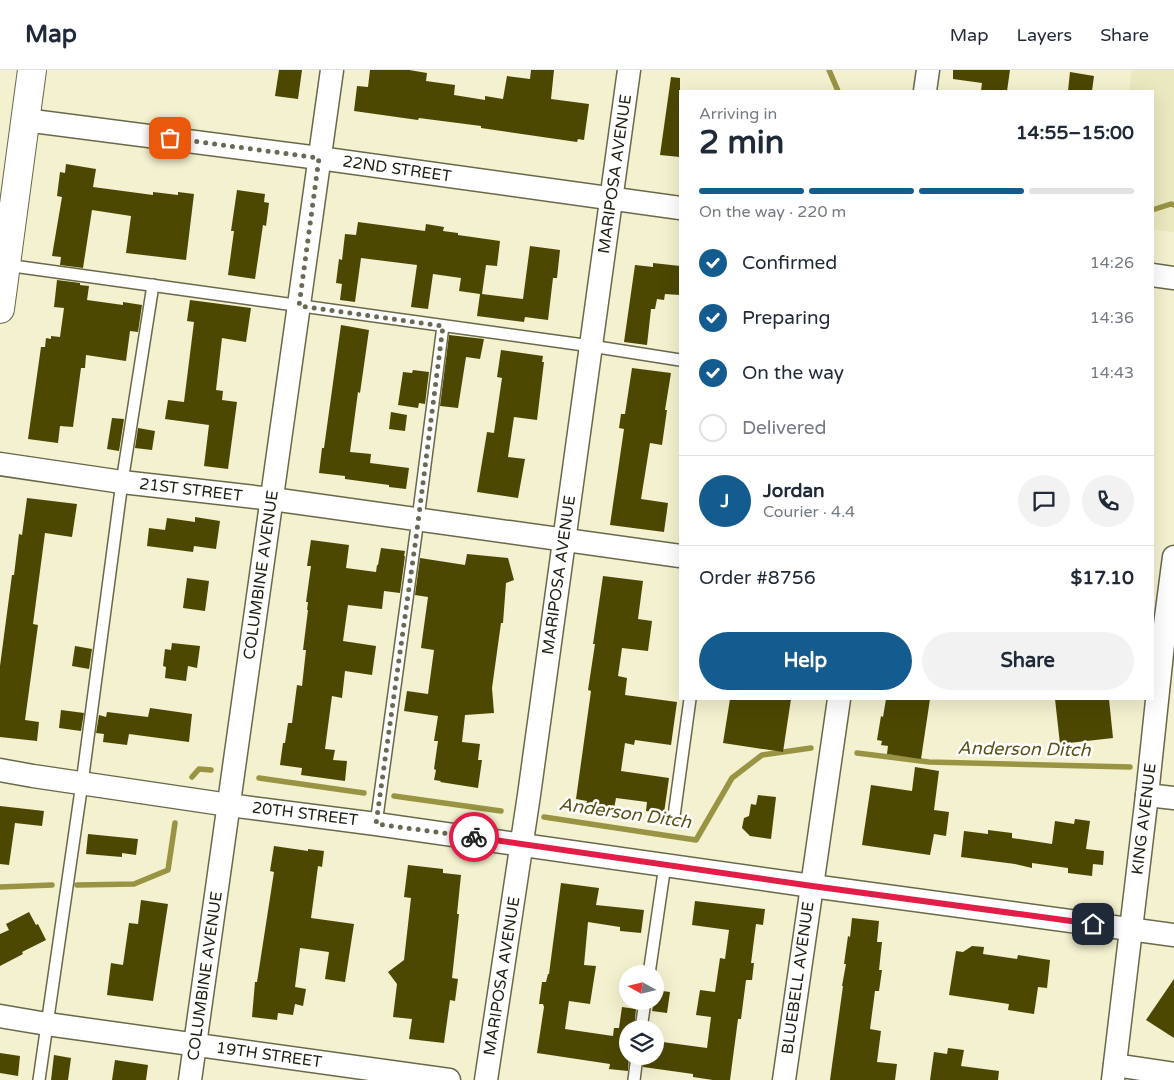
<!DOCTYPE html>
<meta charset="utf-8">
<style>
:root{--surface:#fff;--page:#f2f2f3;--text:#1f2937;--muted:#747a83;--line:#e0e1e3;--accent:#145b90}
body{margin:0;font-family:"Varela Round",sans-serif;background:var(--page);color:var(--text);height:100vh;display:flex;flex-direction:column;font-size:19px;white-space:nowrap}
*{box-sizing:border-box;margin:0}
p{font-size:16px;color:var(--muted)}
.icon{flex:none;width:28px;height:28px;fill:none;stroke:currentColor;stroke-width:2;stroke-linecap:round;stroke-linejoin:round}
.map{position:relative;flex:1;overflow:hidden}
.details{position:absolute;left:679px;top:20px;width:475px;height:610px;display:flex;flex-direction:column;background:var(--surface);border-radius:0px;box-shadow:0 5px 20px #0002}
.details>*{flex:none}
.needle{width:32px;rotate:278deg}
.fabs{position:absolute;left:619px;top:895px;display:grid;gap:10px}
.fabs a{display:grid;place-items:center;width:45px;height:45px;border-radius:50%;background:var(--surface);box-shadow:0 5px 20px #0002;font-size:25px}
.pin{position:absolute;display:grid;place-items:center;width:42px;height:42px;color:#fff;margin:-21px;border-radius:10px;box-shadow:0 2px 8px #0006}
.courier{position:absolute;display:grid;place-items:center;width:50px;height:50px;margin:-25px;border:4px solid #e11d48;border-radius:50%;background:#fff;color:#222;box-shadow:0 1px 6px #0007}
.summary em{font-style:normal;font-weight:800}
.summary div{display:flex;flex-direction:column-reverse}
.summary{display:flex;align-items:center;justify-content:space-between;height:85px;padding:0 20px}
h1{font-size:32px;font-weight:800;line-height:38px}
.bar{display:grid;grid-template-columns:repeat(4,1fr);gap:8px 5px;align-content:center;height:60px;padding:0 20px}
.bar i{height:6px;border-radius:4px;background:var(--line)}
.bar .selected{background:var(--accent)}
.bar p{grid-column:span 4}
.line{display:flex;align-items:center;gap:12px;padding:0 20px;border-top:1px solid var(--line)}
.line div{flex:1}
.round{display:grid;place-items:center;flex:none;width:52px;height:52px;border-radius:26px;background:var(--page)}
ol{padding:0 20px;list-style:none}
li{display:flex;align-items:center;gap:15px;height:55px}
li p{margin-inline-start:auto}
li .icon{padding:5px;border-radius:50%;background:var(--accent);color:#fff;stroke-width:4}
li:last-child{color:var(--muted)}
li i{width:28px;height:28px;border:2px solid var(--line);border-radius:50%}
.primary-button{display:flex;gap:10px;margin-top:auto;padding:10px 20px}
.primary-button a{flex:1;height:58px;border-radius:30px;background:var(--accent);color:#fff;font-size:20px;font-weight:800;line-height:58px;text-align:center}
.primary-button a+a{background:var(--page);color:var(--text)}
header{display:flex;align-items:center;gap:30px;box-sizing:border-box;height:70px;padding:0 25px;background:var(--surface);border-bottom:1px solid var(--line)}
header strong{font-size:24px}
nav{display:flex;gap:28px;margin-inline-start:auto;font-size:18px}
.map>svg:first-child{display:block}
.built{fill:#ebe9bf}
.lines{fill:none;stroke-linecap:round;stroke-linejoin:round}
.stream{stroke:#999443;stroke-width:5.5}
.building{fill:#4c4802}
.lane-casing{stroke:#696849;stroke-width:14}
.street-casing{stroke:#696849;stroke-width:25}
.secondary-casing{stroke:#696849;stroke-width:30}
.lane{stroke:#fff;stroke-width:11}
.street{stroke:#fff;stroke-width:22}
.secondary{stroke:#fff;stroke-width:28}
.done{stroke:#6a6955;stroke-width:5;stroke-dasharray:0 9}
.route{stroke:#e11d48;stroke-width:6}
.labels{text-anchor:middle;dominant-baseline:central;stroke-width:5;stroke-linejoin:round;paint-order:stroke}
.street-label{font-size:16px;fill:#212013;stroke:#fff}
.water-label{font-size:18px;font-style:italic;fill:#575316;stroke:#fff}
</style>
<header>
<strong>Map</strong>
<nav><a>Map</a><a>Layers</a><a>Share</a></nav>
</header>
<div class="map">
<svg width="1174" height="1010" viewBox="0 0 1174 1010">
<rect width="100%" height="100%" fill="#f3f1cf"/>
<polygon class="built" points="1132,0 1174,0 1174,162 1153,160 1152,21 1129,21"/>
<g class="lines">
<g class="stream">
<polyline points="829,0 838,21"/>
<polyline points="1152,140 1171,134 1174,135"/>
<polyline points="857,683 929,692 1130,697"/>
<polyline points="192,707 199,699 211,700"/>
<polyline points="259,708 364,723"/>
<polyline points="394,726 501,741"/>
<polyline points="544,747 696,770 732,708 762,685 811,678"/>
<polyline points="77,815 134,814 168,800 175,753"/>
<polyline points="0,817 52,815"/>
</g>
</g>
<g class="building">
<polygon points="279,0 302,0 298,29 275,26"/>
<polygon points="370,0 409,0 427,3 426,11 455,15 454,25 485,30 485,26 503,29 507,6 530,9 531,0 554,0 551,29 589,34 584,70 578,69 577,72 481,58 481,56 419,48 418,50 354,41 357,16 368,17"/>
<polygon points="953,0 1010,0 1007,21 981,21 982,13 953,9"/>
<polygon points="1070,2 1094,6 1092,21 1068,21"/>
<polygon points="671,7 680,8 680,87 660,85"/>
<polygon points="66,94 96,99 93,117 153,125 153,122 178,125 178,122 194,124 186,190 126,183 131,146 92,140 83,198 60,195 61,187 52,186 62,127 57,126 60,102 65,103"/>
<polygon points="237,120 265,124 264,132 269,133 266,156 263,155 255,209 228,205 234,161 231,161"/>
<polygon points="358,152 425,161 426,154 444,157 443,161 458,163 458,165 500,171 497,196 486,195 482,224 523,229 530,176 560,180 557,208 553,208 548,250 525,247 524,252 477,246 480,224 459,221 461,208 433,204 428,239 411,237 417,195 361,188 355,232 340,230 342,214 336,213 339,189 342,190 345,164 356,165"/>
<polygon points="653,193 680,196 680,225 665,224 664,230 657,229 655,239 651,239 647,275 624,272 635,195 653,197"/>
<polygon points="57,210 80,213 80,215 89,216 87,230 123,235 123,232 142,235 138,262 130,261 126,291 86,285 85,298 81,298 73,357 60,356 58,373 28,369 41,277 45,277 46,268 51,269 51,266 60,267 64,238 54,237"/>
<polygon points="190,230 251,238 246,272 222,268 216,320 223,321 222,330 237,332 228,399 204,396 209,355 165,349 168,330 184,332 194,252 187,251"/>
<polygon points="341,255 369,260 360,323 358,322 350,382 371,384 370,393 409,398 406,419 389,417 389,415 345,409 345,406 319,403 322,378 324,378"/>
<polygon points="449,265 484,269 480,289 466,287 458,338 440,336"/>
<polygon points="501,280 543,286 542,292 544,292 537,350 514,347 508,387 525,389 518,428 477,422 487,362 494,363 502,308 497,307"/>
<polygon points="632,298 671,303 665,340 667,340 662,375 650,373 641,429 668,433 664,462 610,455 624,359 619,358 621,344 625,344"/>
<polygon points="413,300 429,302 425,334 419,333 418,338 398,335 403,302 412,303"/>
<polygon points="391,342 407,345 405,361 389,359"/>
<polygon points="112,348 124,349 119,381 107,379"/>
<polygon points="138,358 155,361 152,380 135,378"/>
<polygon points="27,428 77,434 72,467 45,463 33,554 38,555 25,650 39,652 37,671 0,667 0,596 12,505 14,505 19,464 22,465"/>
<polygon points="195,447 220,451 216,479 194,476 193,482 147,476 149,458 165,460 167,448 195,452"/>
<polygon points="311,470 349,475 346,498 376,502 377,495 378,495 381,478 405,481 404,486 405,486 400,523 384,521 382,539 348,535 343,571 376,576 372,605 345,601 342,628 332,626 325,679 335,680 333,690 347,691 345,711 301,705 302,698 280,695 283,673 285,673 288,653 292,653 297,615 302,616 306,580 303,580 308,540 307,540 308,532 306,532 311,496 307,496"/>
<polygon points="467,484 508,488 514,510 506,513 503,553 501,553 492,618 494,643 465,645 462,672 480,674 478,690 482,690 478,718 440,712 441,711 434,710 436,700 434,699 438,671 434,671 438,646 404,641 407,621 428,624 434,580 421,578 428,527 415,525 420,488 465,495"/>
<polygon points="603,506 643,511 638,549 652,551 648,581 622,578 618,606 627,608 625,625 677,632 671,675 635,670 634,675 625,673 621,701 669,708 664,743 646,741 647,732 616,728 614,739 586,735 587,731 576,729 591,621 588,620 595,574 593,574"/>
<polygon points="187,508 209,511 205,541 183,538"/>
<polygon points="172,573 200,576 197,598 188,596 186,611 165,608 166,597 163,596 165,579 171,580"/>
<polygon points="75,576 92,579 89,599 72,596"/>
<polygon points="730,629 791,629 783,682 723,673"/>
<polygon points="886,629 930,629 921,689 887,684 888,676 881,675 882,671 877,670 881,646 883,647"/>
<polygon points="1055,629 1109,629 1113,668 1060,674"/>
<polygon points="150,638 192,644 189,672 129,664 127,675 103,672 104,664 96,663 99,645 106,647 107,642 148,647"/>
<polygon points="61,640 84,643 81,661 59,658"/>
<polygon points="915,697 939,701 934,740 949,742 946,766 934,764 930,785 862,775 871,715 912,721"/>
<polygon points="758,725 776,727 771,769 750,766 742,758 744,748 749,746 751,734 756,735"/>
<polygon points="0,736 44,741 42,756 15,753 9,795 0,794"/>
<polygon points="1075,749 1090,751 1086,779 1104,781 1103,795 1093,794 1092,806 1068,803 1068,798 1032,793 1032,798 1015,794 961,787 964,761 988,764 988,760 1012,763 1012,768 1052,774 1055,751 1074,754"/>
<polygon points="88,764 138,769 136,785 122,783 122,787 86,784"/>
<polygon points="274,776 308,781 308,779 324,781 322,797 318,796 311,848 354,854 345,912 325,909 329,882 300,878 295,917 306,919 303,936 295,934 293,945 278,943 277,950 252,947 255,912 257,912 274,802 270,801"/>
<polygon points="408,795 443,799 443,803 461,805 457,844 459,844 452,908 458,909 455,931 450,930 444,973 409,969 412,949 393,947 397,914 388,902 404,890 411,828 404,827"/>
<polygon points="561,813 599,818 596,835 644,840 641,863 620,861 620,857 588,852 584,895 596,896 590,934 569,931 565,959 613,966 614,958 619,958 622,937 636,939 634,959 628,959 628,986 629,986 628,1001 609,999 610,994 537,983 544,937 543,934 539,934 542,912 546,912 548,904 549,904"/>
<polygon points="141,830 168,834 153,931 107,925 111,893 123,895 129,853 138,854"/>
<polygon points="695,831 765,839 763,855 756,854 751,893 754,893 752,910 746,910 741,949 738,949 730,1010 713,1010 693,1007 693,1004 643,997 644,986 655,986 655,971 707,978 711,947 696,945 700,920 715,922 720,888 725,889 729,860 692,855"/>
<polygon points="29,842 36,855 38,854 46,870 22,882 23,884 0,896 0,864 9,860 6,854"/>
<polygon points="852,848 879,851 877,872 882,872 879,900 882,900 879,921 875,921 870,959 881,961 877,992 897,994 895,1010 830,1010 843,916 842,916 846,894 844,894 848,866 850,867"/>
<polygon points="972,876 984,877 983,884 1017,889 1018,885 1050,890 1047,918 1038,917 1034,944 1008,940 1009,934 949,925 956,881 963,882"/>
<polygon points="1174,909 1174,968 1146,950"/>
<polygon points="655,920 670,922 667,943 652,941 654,931 655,931"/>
<polygon points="948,978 964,980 961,996 999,1001 998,1010 930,1010 934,982 947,984"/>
<polygon points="0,983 20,986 18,1006 0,1003"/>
<polygon points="54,985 71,988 68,1010 51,1010"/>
<polygon points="115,990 148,995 146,1010 112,1010"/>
</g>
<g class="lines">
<defs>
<g id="lane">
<polyline points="6,195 591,276 680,290"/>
<polyline points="674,746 690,629"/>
<polyline points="376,754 418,449 443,256"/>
<polyline points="649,904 665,795"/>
<polyline points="641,959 645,931"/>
<polyline points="39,1010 82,713 122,412 153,215"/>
<polyline points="634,1010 637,986"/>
</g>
<g id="street">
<polyline points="925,21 928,0"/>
<polyline points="25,50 319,88 680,138"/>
<polyline points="1152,205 1174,208"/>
<polyline points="0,394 122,412 272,429 680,486"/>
<polyline points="0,700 33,706 229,735 376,754 812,816 1174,865"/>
<polyline points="1147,725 1174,728"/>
<polyline points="0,946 47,954 449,1010"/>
<polyline points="1115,995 1174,1004"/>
<polyline points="190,1010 332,0"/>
<polyline points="486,1010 529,725 629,0"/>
<polyline points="784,1010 839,629"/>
<polyline points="1113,1010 1147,725 1165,555 1174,487"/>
</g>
<polyline id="secondary" points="0,239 32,0"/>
</defs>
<use href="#lane" class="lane-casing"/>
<use href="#street" class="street-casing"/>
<use href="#secondary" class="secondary-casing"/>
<use href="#lane" class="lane"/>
<use href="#street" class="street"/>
<use href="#secondary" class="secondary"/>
</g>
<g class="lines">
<polyline class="done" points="170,68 319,88 299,236 443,256 416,468 376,754 474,767"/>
<polyline class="route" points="474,767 812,816 1093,854"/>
</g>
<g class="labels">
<g class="street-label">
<text transform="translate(397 99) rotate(8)">22ND STREET</text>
<text transform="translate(615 104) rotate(-82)">MARIPOSA AVENUE</text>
<text transform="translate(191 420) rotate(7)">21ST STREET</text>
<text transform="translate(261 505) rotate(-82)">COLUMBINE AVENUE</text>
<text transform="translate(559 505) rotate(-82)">MARIPOSA AVENUE</text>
<text transform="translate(305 744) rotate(7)">20TH STREET</text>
<text transform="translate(1144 749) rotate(-83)">KING AVENUE</text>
<text transform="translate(205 906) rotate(-82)">COLUMBINE AVENUE</text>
<text transform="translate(502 906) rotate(-81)">MARIPOSA AVENUE</text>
<text transform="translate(798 908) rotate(-82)">BLUEBELL AVENUE</text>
<text transform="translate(269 985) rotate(8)">19TH STREET</text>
</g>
<g class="water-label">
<text transform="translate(1024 679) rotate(1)">Anderson Ditch</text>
<text transform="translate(625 743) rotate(8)">Anderson Ditch</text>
</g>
</g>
</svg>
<div class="fabs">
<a><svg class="needle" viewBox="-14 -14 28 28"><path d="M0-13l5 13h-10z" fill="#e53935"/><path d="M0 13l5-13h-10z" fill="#747a83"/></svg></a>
<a><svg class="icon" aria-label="layers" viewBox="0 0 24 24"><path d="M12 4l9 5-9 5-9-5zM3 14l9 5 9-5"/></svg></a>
</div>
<div class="pin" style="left:170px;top:68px;background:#ea580c"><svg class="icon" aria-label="bag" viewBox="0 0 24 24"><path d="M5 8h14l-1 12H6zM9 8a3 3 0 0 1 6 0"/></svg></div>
<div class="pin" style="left:1093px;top:854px;background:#1f2937"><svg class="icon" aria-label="home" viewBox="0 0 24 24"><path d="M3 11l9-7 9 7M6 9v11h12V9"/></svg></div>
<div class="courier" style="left:474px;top:767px"><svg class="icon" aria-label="bike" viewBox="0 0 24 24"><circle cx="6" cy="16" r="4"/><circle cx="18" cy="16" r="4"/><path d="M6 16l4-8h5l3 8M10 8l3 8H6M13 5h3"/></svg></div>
<section class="details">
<div class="summary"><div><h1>2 min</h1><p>Arriving in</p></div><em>14:55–15:00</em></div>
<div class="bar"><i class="selected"></i><i class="selected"></i><i class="selected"></i><i></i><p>On the way · 220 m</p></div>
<ol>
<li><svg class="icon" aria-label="check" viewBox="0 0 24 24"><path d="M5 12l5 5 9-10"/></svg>Confirmed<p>14:26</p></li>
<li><svg class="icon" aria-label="check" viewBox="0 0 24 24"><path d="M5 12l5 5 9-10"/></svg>Preparing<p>14:36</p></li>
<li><svg class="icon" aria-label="check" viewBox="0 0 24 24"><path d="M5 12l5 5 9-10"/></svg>On the way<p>14:43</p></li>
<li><i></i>Delivered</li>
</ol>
<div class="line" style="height:90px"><b class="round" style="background:var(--accent);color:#fff">J</b><div><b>Jordan</b><p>Courier · 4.4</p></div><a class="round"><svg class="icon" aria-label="chat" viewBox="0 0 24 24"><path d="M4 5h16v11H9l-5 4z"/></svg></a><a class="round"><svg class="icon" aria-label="phone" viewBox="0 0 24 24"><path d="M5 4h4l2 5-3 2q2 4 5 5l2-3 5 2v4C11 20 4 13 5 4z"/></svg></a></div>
<div class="line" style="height:65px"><div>Order #8756</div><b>$17.10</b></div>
<div class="primary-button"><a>Help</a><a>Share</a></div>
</section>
</div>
